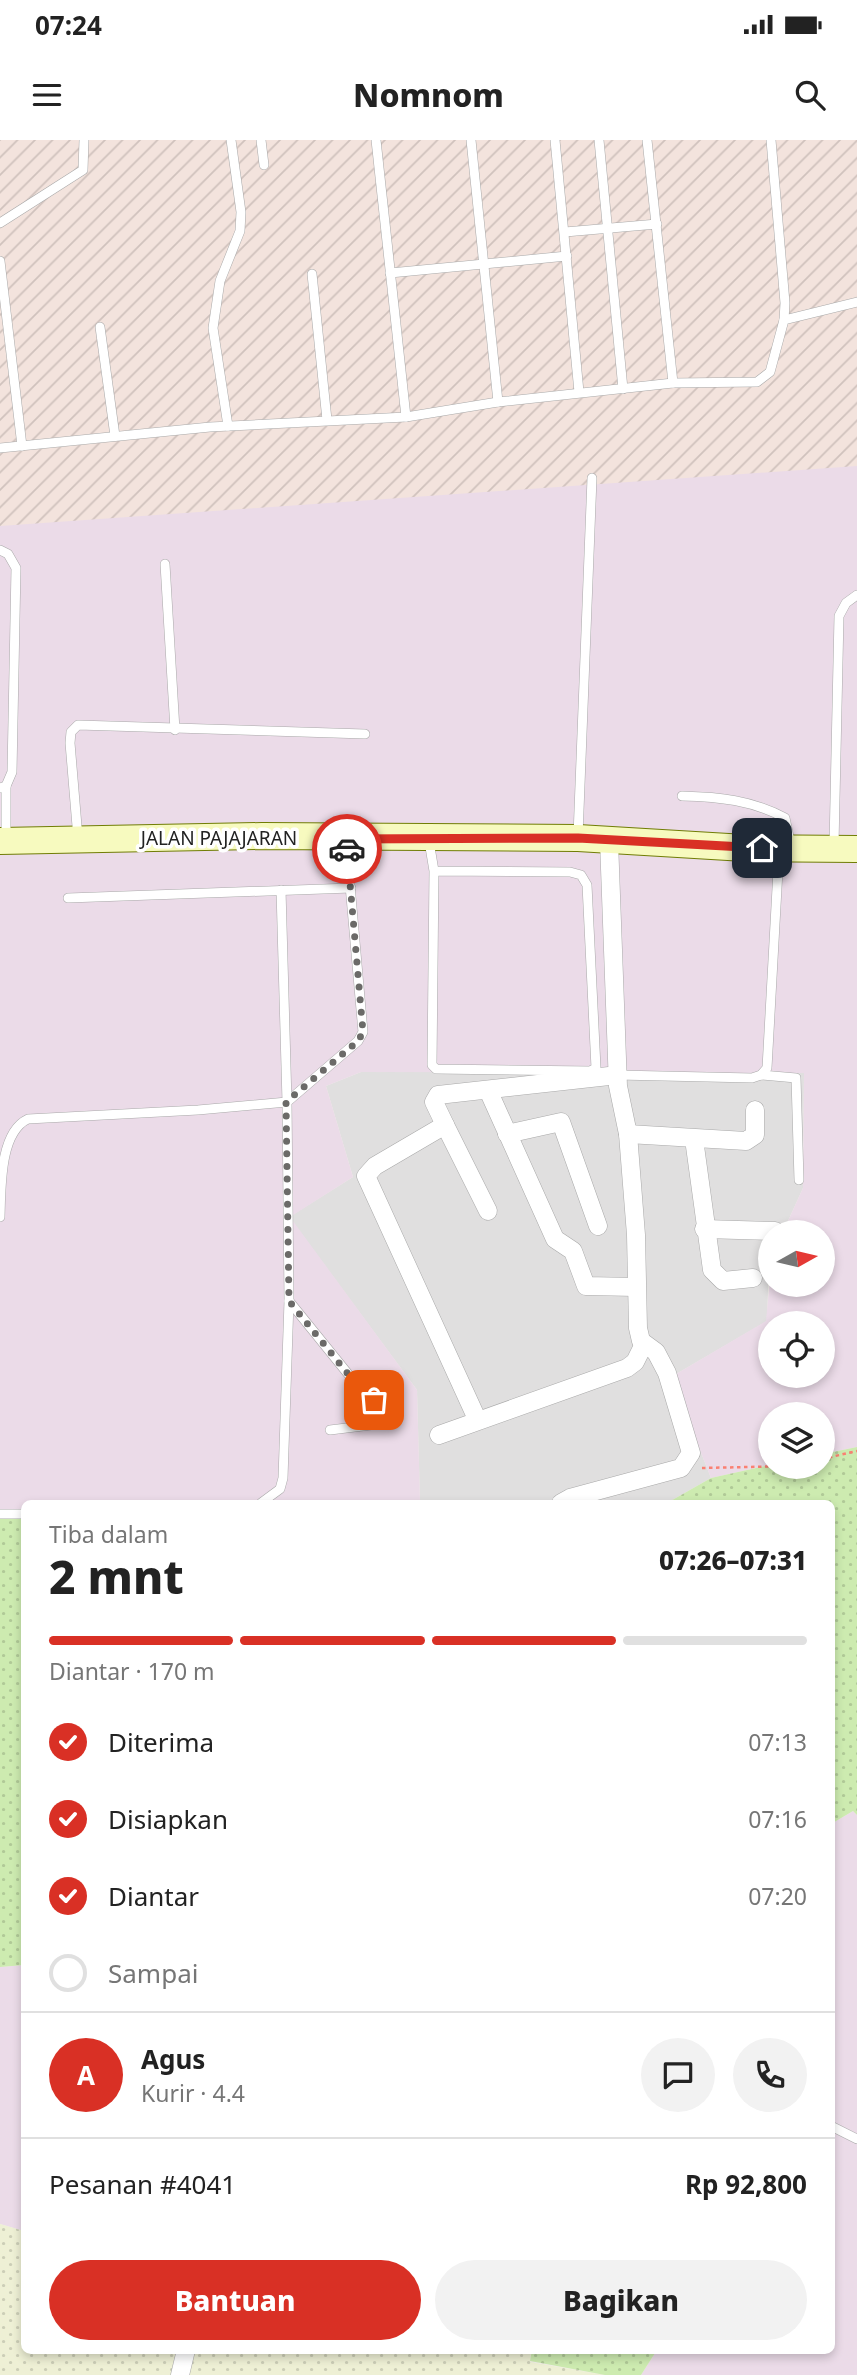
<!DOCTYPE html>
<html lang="id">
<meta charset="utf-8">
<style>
:root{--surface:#fff;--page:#f2f2f2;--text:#222;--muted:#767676;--line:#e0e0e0;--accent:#d93025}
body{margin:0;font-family:"Noto Sans",sans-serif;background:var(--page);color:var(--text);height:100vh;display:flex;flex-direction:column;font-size:26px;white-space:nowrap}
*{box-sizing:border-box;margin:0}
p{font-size:23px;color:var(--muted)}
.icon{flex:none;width:38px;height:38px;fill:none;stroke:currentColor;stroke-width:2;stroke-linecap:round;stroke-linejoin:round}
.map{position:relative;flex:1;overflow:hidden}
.details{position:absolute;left:21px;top:1360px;width:814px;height:854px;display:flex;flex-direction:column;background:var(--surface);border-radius:10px;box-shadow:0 4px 10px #0003}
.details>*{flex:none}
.needle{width:46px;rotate:82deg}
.tools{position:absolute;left:758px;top:1080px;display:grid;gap:14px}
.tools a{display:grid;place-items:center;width:77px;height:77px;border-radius:50%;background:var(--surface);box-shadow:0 4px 10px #0003;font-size:35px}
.pin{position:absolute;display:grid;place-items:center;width:60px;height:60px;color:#fff;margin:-30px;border-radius:14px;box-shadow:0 4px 10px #0006}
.courier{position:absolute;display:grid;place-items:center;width:70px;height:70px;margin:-35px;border:5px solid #d93025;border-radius:50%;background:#fff;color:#222;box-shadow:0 2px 9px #0007}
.overview em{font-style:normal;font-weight:800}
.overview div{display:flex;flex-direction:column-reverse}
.overview{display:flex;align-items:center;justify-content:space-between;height:119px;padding:0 28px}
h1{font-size:46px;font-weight:800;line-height:52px}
.bar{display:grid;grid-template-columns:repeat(4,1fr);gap:10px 7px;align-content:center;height:84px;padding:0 28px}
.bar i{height:9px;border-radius:5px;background:var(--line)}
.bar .current{background:var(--accent)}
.bar p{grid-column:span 4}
.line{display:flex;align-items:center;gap:18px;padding:0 28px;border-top:2px solid var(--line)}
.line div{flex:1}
.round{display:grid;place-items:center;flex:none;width:74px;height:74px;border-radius:37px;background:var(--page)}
ol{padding:0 28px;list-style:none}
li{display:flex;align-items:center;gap:21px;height:77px}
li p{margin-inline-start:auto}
li .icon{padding:7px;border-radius:50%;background:var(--accent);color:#fff;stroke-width:4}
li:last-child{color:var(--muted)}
li i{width:38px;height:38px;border:4px solid var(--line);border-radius:50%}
.button{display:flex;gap:14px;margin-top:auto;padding:14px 28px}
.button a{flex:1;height:80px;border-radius:42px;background:var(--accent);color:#fff;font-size:28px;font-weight:800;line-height:80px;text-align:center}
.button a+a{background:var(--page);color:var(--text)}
.status{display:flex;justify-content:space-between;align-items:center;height:49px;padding:0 35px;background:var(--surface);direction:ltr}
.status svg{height:19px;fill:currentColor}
header{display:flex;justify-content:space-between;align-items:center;height:91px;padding:0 28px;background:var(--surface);font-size:32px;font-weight:800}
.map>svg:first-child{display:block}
.residential{fill:#e0dfdf}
.industrial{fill:#ebdbe8;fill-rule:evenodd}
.military{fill:url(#military-furrows)}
.farmland{fill:url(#farmland-dots)}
.grass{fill:url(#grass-dots)}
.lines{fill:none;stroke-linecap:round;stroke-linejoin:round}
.service-casing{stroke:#a9a9a9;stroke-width:10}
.minor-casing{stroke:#a9a9a9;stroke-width:19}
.secondary-casing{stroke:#707d05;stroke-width:28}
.path{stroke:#fa8072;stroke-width:2.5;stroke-dasharray:3.5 3.5;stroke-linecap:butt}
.service{stroke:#fff;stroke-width:9}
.minor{stroke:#fff;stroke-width:18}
.secondary{stroke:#f7fabf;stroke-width:26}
.done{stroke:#6b6a68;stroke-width:7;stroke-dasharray:0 12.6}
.route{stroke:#d93025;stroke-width:9}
.labels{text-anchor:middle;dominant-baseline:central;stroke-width:7;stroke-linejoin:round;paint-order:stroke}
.street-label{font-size:19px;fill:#222;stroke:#fff}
</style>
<div class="status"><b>07:24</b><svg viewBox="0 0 49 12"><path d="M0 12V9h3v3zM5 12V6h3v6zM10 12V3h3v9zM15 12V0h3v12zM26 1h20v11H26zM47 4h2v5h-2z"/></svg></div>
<header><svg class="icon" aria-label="menu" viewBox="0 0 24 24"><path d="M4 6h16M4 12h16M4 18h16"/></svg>Nomnom<svg class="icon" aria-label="search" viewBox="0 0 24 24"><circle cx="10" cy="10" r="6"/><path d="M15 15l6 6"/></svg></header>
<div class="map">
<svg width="857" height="2235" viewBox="0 0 857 2235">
<defs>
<pattern id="military-furrows" width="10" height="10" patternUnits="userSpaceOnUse" patternTransform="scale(1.75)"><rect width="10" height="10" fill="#f3e3dd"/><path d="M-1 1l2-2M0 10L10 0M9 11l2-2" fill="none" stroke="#d0c2bd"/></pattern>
<pattern id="farmland-dots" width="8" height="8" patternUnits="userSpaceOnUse" patternTransform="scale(1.75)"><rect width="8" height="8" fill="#eef0d5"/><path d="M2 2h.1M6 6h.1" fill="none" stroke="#ccceb7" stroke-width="1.8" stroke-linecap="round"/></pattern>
<pattern id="grass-dots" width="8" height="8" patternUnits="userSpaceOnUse" patternTransform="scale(1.75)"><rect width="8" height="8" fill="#cdebb0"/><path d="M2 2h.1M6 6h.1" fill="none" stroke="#b0c997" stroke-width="1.8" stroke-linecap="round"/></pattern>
</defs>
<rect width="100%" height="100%" fill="#f2efe9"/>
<polygon class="residential" points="361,932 804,932 803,1048 783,1092 770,1092 767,1181 671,1237 711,1338 667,1363 420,1363 417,1250 289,1077 353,1037 326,946"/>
<g class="industrial">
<path d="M 0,0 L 857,0 L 857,1307 L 823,1314 L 822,1274 L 770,1274 L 770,1325 L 711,1338 L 671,1237 L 766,1181 L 770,1138 L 770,1144 L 822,1144 L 822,1092 L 783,1092 L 803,1048 L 804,933 L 361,932 L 326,946 L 353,1037 L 290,1077 L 417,1250 L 420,1361 L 24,1363 L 24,1370 L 0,1371 ZM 770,1183 L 822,1183 L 822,1236 L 770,1236 Z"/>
<polygon points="853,1671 857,1675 857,2235 641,2235 657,2210 831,2210 831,1684"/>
<polygon points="24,1825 24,2091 0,2084 0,1827"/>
</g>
<polygon class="military" points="0,0 857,0 857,326 0,386"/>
<polygon class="farmland" points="0,2084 24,2091 24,2210 532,2210 530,2222 605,2235 0,2235"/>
<g class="grass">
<polygon points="857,1307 857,1675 853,1671 831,1684 831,1363 667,1363 711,1338 770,1325 822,1326 823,1314"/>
<polygon points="24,1370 24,1825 0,1827 0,1371"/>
<polygon points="532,2210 657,2210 641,2235 605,2235 530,2221"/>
</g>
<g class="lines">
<defs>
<g id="service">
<polyline points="261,0 264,25"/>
<polyline points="376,0 406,277"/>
<polyline points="471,0 498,262"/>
<polyline points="555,0 579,252"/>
<polyline points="599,0 623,249"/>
<polyline points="647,0 673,243"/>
<polyline points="771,0 785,163 784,180"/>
<polyline points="0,83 83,30 84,0"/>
<polyline points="565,92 657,84"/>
<polyline points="0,121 22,306"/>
<polyline points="390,133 567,116"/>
<polyline points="312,134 327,280"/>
<polyline points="100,187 115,296"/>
<polyline points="228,286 213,188 220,141 240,91 241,72 231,0"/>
<polyline points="0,308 210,287 406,277 498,262 673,243 757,242 770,232 784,180 857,162"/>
<polyline points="0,410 8,414 16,428 12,632 6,646 0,648"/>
<polyline points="165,424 175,590"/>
<polyline points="6,646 6,700"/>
<path d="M 682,656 C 719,657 752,660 785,678 L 791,706"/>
<polyline points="578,696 592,338"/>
<polyline points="78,698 70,603 71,592 78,585 365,594"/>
<polyline points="429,701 434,731 432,925 436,929 590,931 596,928 587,745 581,735 570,732 434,731"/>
<polyline points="834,705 839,476 846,463 857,455"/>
<polyline points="68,758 351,748"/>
<polyline points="618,935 752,938 761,935 767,928 779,712"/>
<polyline points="761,935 796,938 799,1040"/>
<path d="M 0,1077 C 1,1045 0,992 28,979 L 198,970 L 287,962 L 281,750"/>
<polyline points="289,1161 357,1245 374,1260 377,1273 371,1285 330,1290"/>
<polyline points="261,1363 280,1349 283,1338 289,1161 287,962 358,901 363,892 346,700"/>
<polyline points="0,1374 24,1374"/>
<polyline points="831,1986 857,1999"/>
</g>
<g id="minor">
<polyline points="488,950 555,1099 573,1111 586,1146 636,1147"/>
<polyline points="445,985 488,1071"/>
<polyline points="507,994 561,982 598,1086"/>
<polyline points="628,994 746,1001 755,995 755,970"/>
<polyline points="694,999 712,1130 723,1141 753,1138"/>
<polyline points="704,1089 775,1091"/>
<polyline points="477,1279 366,1036 375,1026 445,985 434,962 438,955 618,935"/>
<polyline points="439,1295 627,1228 635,1222 644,1204"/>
<polyline points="561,1363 570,1358 681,1328 691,1313 667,1233 656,1212 641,1201 638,1188 636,1095 628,994 618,946 609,701"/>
<polyline points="180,2235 186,2210"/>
</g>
<polyline id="secondary" points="0,701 262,696 578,698 745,708 857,709"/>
</defs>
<use href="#service" class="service-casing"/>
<use href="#minor" class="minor-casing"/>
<use href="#secondary" class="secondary-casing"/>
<g class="path">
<polyline points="822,1319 857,1311"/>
<polyline points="702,1328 793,1326"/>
</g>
<use href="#service" class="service"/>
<use href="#minor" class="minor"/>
<use href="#secondary" class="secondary"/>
</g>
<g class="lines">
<polyline class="done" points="347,709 363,892 358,901 286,962 289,1161 357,1245 374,1260"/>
<polyline class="route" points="347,709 346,699 578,698 762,708"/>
</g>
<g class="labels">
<g class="street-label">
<text x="219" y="698">JALAN PAJAJARAN</text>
</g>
</g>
</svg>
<div class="tools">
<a><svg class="needle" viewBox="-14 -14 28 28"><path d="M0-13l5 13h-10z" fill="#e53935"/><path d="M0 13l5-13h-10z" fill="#767676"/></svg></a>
<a><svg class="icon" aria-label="locate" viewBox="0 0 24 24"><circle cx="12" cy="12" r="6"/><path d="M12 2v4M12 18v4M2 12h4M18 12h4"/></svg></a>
<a><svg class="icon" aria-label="layers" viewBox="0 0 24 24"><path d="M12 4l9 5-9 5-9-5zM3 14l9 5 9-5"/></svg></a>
</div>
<div class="pin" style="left:374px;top:1260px;background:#ea580c"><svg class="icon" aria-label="bag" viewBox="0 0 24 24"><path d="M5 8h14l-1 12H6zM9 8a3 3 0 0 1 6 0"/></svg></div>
<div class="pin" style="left:762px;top:708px;background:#1f2937"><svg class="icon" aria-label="home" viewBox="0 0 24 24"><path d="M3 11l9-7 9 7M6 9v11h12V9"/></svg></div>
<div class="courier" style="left:347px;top:709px"><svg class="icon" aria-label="car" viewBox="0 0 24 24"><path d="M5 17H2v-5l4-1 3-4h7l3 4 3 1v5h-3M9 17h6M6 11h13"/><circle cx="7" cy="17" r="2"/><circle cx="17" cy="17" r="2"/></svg></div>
<section class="details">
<div class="overview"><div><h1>2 mnt</h1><p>Tiba dalam</p></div><em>07:26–07:31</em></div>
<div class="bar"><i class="current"></i><i class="current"></i><i class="current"></i><i></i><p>Diantar · 170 m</p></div>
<ol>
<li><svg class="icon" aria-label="check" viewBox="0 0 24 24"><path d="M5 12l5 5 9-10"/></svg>Diterima<p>07:13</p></li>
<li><svg class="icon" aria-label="check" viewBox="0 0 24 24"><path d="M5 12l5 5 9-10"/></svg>Disiapkan<p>07:16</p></li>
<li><svg class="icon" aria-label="check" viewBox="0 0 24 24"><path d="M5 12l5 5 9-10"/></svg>Diantar<p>07:20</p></li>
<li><i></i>Sampai</li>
</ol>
<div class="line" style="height:126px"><b class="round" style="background:var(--accent);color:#fff">A</b><div><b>Agus</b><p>Kurir · 4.4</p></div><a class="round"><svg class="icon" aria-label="chat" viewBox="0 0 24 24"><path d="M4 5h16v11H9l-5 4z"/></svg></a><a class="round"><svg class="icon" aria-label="phone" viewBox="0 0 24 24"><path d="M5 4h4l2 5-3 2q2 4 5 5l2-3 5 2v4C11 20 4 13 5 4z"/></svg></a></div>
<div class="line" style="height:91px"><div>Pesanan #4041</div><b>Rp 92,800</b></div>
<div class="button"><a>Bantuan</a><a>Bagikan</a></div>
</section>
</div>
